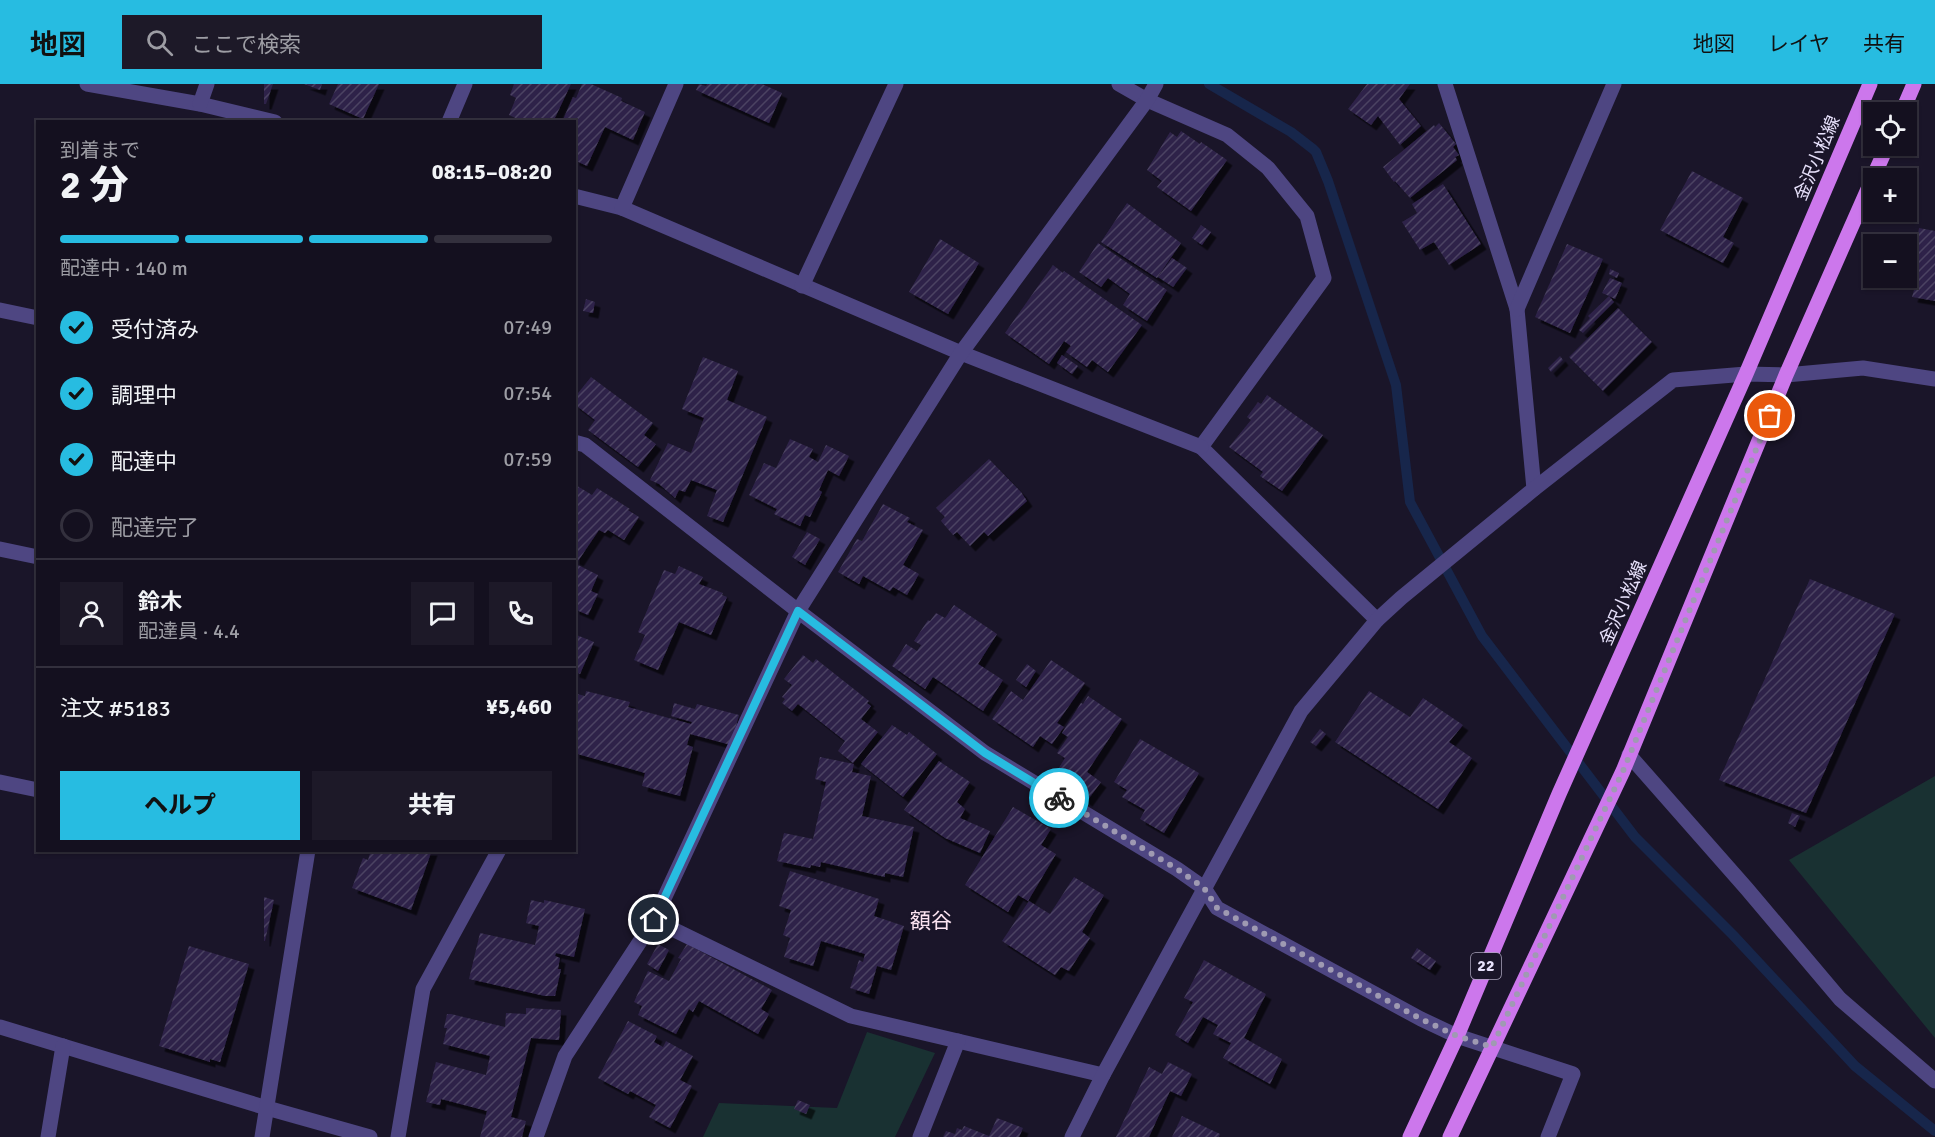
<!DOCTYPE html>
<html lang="ja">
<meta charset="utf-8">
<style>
:root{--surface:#14101f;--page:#1d1928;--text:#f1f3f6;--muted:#9d9da4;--line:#33303d;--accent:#27bce1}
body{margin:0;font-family:Signika,"Noto Sans JP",sans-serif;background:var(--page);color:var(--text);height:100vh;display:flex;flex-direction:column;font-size:22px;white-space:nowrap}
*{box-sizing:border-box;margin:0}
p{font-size:20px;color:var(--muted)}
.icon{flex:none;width:33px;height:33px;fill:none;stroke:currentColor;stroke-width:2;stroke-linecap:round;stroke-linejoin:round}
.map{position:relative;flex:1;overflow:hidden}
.panel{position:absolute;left:36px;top:36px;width:540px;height:732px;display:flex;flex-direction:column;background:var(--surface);border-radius:0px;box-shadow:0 2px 4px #0004,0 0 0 2px var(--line)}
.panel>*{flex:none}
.controls{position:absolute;left:1863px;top:18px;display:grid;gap:12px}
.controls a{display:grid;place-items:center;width:54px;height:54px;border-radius:0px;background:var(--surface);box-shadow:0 2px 4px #0004,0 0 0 2px var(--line);font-size:30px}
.pin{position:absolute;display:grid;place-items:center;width:51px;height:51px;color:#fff;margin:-26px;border:3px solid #fff;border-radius:50%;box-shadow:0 2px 6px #0007}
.courier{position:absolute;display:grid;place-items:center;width:60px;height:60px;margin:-30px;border:4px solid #27bce1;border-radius:50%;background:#fff;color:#222;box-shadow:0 2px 8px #0007}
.headline em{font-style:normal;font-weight:800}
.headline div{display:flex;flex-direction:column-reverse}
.headline{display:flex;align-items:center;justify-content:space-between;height:102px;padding:0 24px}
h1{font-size:39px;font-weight:800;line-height:45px}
.bar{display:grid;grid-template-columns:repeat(4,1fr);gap:9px 6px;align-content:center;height:72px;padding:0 24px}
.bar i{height:8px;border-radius:4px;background:var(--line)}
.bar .on{background:var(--accent)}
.bar p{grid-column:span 4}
.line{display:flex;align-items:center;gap:15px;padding:0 24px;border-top:2px solid var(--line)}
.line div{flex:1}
.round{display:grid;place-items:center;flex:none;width:63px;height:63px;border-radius:0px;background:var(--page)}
ol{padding:0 24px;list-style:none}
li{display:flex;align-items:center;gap:18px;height:66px}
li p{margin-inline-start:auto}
li .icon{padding:6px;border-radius:50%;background:var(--accent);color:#111;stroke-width:4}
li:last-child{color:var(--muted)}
li i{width:33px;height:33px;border:3px solid var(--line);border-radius:50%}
.action{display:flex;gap:12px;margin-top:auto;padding:12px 24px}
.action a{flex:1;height:69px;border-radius:0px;background:var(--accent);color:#111;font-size:24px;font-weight:800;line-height:69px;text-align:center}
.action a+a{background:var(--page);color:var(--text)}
header{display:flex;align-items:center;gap:36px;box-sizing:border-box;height:84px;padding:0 30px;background:var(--accent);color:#111}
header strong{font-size:28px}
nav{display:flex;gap:33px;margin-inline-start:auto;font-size:21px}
.search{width:420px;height:54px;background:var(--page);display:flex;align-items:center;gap:15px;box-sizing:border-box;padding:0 21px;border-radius:0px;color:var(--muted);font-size:22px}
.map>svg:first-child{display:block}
.park{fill:#193132}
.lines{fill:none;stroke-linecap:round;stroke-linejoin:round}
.stream{stroke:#17264b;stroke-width:10}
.building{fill:url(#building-hatch);filter:url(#shadow)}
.minor{stroke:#4e4682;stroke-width:15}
.major{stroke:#cc77ec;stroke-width:15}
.done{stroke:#9f9ab2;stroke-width:6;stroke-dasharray:0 10.8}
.route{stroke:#27bce1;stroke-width:8}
.labels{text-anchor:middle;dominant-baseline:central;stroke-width:4.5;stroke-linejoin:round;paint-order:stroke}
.shield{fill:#1a1529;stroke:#aaa4bc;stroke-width:1.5}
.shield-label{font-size:16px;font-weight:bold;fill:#e7e1fb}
.street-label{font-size:18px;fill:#e7e1fb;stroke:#1a1529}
.quarter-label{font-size:21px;fill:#fbe3f0;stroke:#1a1529}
</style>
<header>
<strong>地図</strong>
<div class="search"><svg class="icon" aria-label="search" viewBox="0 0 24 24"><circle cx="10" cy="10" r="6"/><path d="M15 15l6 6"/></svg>ここで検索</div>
<nav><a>地図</a><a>レイヤ</a><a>共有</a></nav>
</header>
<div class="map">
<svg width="1935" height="1053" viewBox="0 0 1935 1053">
<defs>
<pattern id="building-hatch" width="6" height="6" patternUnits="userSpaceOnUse" patternTransform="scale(1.5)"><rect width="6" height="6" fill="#2e2348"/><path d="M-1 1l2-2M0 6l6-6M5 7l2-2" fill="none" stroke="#4c4363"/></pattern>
<filter id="shadow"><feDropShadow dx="5.5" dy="5.5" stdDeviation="0" flood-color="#0009"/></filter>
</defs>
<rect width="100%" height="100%" fill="#1a1529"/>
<g class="park">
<polygon points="1935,692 1935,954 1789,776"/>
<polygon points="867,948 935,969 895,1053 703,1053 719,1019 837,1024"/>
</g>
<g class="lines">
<polyline class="stream" points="1209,0 1291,48 1313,65 1316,68 1328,97 1396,301 1410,418 1482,552 1635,753 1733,851 1855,982 1935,1047"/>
</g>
<g class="building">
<polygon points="264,0 273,0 266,20 264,20"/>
<polygon points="304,0 322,0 320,6"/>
<polygon points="338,0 379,0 363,35 329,20"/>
<polygon points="514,0 571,0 553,38 524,38 509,31 516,14 510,11"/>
<polygon points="582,0 591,0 622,14 621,17 645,28 633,56 605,43 587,82 574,76 574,38 562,38 573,13 576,14"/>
<polygon points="699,0 706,2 707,0 762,0 782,9 769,39 696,6"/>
<polygon points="1367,0 1410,0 1399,15 1421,42 1400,61 1378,32 1371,41 1348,25"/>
<polygon points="1439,39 1456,60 1453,63 1459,71 1455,73 1457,76 1410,114 1395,97 1394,98 1383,83 1434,41 1435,43"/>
<polygon points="1181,47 1200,60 1201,58 1227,76 1191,127 1157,103 1162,97 1147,86 1170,48 1177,53"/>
<polygon points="1692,87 1743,114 1723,153 1734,159 1723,179 1660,146"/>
<polygon points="1443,100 1481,160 1449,181 1434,158 1420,166 1402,138 1417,129 1412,120"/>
<polygon points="1127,119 1181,159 1157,194 1101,158"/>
<polygon points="1201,141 1211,148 1202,161 1192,154"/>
<polygon points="1919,144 1935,147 1935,217 1912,213 1914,206 1908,206"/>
<polygon points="940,155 979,179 948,230 909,208"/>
<polygon points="1098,159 1167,206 1147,237 1123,221 1130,210 1108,194 1101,203 1079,188"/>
<polygon points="1567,160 1603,175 1570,249 1535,233"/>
<polygon points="1172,174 1187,184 1173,203 1158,193"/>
<polygon points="1053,181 1063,189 1064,187 1142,241 1108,288 1092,276 1087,283 1066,268 1071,262 1064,257 1049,280 1005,249"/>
<polygon points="1610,185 1619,189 1617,194 1609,190"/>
<polygon points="1610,194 1622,199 1615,215 1609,212 1614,218 1583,249 1579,246 1590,234 1588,232 1609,212 1602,209"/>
<polygon points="586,215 595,218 593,229 583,227"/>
<polygon points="1618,224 1652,258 1603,307 1569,273"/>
<polygon points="1062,271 1078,282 1072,290 1057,279"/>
<polygon points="1560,272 1563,276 1551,288 1548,284"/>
<polygon points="703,273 738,287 727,316 767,333 723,438 707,432 717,406 691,396 685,408 679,406 675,414 659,400 650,396 668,359 691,369 704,334 682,325"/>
<polygon points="591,293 653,339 644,351 656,360 638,383 588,346 595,336 574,320 574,314"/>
<polygon points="1267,311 1323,351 1282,407 1260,392 1263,388 1229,363 1251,336 1247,333 1258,318 1261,320"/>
<polygon points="790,355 813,365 809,373 818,378 826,361 849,372 839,392 828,386 819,406 822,408 810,433 805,431 800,442 774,430 777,425 749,411 764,379 776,384"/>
<polygon points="989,375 1021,408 1027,417 988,452 984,448 970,462 957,448 953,451 941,437 945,433 936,424"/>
<polygon points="574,400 592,411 597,404 630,425 628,426 639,433 624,456 608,446 605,449 599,446 578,477 574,475"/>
<polygon points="883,420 910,434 907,438 923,446 903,481 919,490 907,511 893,503 890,507 863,492 859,500 838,488 857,455 862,457"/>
<polygon points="807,448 820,455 805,481 792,473"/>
<polygon points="574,479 598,491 591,507 598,510 588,531 574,525"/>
<polygon points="679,482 703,493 699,500 723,509 722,511 727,513 711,551 679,538 658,586 634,576 645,551 638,548 664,486 675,490"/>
<polygon points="1810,495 1895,530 1806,729 1719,696"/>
<polygon points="954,521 997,550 978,580 1003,596 983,627 933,593 925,605 892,582 906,560 917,567 921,561 914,557 928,536 930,537 936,529 945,534"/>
<polygon points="574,550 594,558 580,590 574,588"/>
<polygon points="803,571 813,579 816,575 869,617 867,619 871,622 861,635 878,648 853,679 838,667 845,657 798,620 792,627 782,619 785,615 782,613 792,601 784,595"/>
<polygon points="1051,576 1085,599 1057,639 1064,643 1052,660 1040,652 1033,663 992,635 1011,607 1023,616"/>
<polygon points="1027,580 1036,587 1026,603 1016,596"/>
<polygon points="586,607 630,618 628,623 691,640 692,638 671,632 674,619 695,625 697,620 739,631 731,661 690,650 687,661 693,663 680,712 642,702 645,689 574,669 574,609 585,612"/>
<polygon points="1369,607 1410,633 1423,614 1463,641 1449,658 1472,674 1438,725 1335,658"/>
<polygon points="1088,612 1122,635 1087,688 1101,698 1087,717 1052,695 1065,674 1057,669 1068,653 1062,649 1081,619 1083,620"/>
<polygon points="892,641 907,651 909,648 937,670 903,713 861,680"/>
<polygon points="1320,645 1326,650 1316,662 1310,658"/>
<polygon points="1140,655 1199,689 1164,749 1140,735 1145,726 1122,713 1127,706 1114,698"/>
<polygon points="820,673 854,680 852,688 871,692 862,732 914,743 903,793 885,789 885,793 821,778 820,783 811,781 810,784 777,777 784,749 813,755 826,698 815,695"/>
<polygon points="939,677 970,698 957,718 965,725 960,734 990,747 980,769 945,754 904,726"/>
<polygon points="1013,723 1051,745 1041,761 1056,770 1028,817 1018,811 1008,828 965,801"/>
<polygon points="1792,729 1800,732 1795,743 1788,739"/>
<polygon points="371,766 432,766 411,826 352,804 363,774 368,776"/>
<polygon points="790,787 879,815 874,832 904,842 891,886 877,882 869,910 850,904 859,876 863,878 865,870 821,857 813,882 784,873 790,854 783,851 791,826 779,822"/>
<polygon points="1074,793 1104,811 1082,848 1090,854 1069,887 1061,883 1055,891 1002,857 1029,817 1050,830"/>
<polygon points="264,813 274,816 265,857 264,857"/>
<polygon points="531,816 544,819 544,816 585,825 574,873 556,869 555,872 560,874 558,885 561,885 555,912 545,912 469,895 480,849 535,861 539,842 526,839"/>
<polygon points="658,860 669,866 658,887 647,880"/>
<polygon points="687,860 772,906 761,925 769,930 758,950 699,917 693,928 689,925 676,950 638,931 642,922 634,918 648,887 669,897 681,875 678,874"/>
<polygon points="189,862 249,880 220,978 210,975 210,978 159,962"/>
<polygon points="1417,864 1436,877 1430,886 1411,874"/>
<polygon points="1204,876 1266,910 1244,954 1282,975 1270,1000 1223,974 1231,959 1213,950 1218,941 1203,933 1188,959 1175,951 1193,918 1184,914"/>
<polygon points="526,924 561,926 559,956 531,954 511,1033 526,1037 522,1053 480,1053 487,1027 441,1015 440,1021 426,1018 436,978 486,991 490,972 443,960 447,944 444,944 447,930 451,930 505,943 506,929 526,930"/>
<polygon points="628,937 657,952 654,958 663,963 666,957 693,972 680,996 692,1002 670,1044 649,1033 656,1021 630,1007 628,1010 598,994"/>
<polygon points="1168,978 1192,990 1181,1012 1170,1007 1149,1053 1116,1053 1149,983 1162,990"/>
<polygon points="798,1016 810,1021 806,1030 794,1025"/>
<polygon points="1182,1032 1220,1050 1219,1053 1172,1053"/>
<polygon points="997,1034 1023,1044 1019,1053 943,1053 946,1047 955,1050 957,1044 962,1046 964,1042 989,1052"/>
</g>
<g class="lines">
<g class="minor">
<polyline points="87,0 200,20 275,38"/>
<polyline points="1119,0 1147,16 1227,51 1268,84 1307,132 1324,194 1201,363 1377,536"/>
<polyline points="1445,0 1517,225 1534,405"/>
<polyline points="200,20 207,0"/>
<polyline points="449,38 465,0"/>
<polyline points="574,112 622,124 961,269 1201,363"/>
<polyline points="622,124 676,0"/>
<polyline points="802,202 896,0"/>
<polyline points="1517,225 1614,0"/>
<polyline points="0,226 38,234"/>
<polyline points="574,358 585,361 798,527 985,669 1177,785 1204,804 1217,824 1421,935 1457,952 1573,990 1548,1053"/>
<polyline points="0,465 38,473"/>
<polyline points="1629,671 1747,805 1840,915 1935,997"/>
<polyline points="0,698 38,706"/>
<polyline points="654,836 851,932 1103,991"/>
<polyline points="0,943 267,1024 370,1053"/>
<polyline points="48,1053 63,962"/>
<polyline points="262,1053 308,766"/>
<polyline points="398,1053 423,905 499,766"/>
<polyline points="536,1053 565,972 654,836 798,527 961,269 1147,16 1156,0"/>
<polyline points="920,1053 958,957"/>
<polyline points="1072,1053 1103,991 1301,627 1377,536 1401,514 1534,405 1673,296 1746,290 1786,291 1863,284 1935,295"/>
</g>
<g class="major">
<polyline points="1902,28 1914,0"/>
<polyline points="1410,1053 1457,952 1559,710 1746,290 1870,0"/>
<polyline points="1450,1053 1623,687 1786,291 1887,62"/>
</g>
</g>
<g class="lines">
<polyline class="done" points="1059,714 1177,785 1204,804 1217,824 1421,935 1457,952 1492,963 1623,687 1770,332"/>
<polyline class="route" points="654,836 798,527 985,669 1059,714"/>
</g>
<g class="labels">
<rect class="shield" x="1471" y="869" width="30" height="26" rx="4.5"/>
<g class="shield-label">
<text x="1486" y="882">22</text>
</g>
<g class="street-label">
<text transform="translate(1817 74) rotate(-67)">金沢小松線</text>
<text transform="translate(1623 519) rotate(-66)">金沢小松線</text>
</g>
<g class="quarter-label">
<text x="931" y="837">額谷</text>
</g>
</g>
</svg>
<div class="controls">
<a><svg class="icon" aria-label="locate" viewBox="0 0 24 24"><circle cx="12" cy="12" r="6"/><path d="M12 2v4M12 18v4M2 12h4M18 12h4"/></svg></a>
<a>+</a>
<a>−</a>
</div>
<div class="pin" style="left:1770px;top:332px;background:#ea580c"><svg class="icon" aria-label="bag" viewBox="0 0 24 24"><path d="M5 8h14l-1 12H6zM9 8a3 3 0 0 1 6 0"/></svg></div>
<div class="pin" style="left:654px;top:836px;background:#1f2937"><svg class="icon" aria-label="home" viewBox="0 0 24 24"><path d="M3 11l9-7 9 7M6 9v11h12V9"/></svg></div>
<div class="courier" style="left:1059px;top:714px"><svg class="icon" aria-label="bike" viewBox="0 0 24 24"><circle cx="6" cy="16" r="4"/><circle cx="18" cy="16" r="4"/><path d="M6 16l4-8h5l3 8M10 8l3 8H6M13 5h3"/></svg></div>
<section class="panel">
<div class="headline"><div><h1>2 分</h1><p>到着まで</p></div><em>08:15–08:20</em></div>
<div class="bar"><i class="on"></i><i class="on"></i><i class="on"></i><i></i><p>配達中 · 140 m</p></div>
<ol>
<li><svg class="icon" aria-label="check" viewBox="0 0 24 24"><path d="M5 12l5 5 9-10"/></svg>受付済み<p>07:49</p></li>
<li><svg class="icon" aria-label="check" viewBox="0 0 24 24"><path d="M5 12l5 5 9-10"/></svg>調理中<p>07:54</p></li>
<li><svg class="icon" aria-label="check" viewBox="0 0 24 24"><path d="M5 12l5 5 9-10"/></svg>配達中<p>07:59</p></li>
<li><i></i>配達完了</li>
</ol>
<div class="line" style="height:108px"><a class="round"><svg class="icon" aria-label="person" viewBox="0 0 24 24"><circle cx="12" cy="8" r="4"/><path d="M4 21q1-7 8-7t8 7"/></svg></a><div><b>鈴木</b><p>配達員 · 4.4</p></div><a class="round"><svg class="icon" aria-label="chat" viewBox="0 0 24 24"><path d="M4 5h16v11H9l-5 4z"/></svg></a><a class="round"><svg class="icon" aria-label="phone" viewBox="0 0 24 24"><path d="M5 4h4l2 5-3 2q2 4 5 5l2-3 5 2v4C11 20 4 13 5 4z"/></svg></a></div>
<div class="line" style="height:78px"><div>注文 #5183</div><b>¥5,460</b></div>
<div class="action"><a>ヘルプ</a><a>共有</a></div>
</section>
</div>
